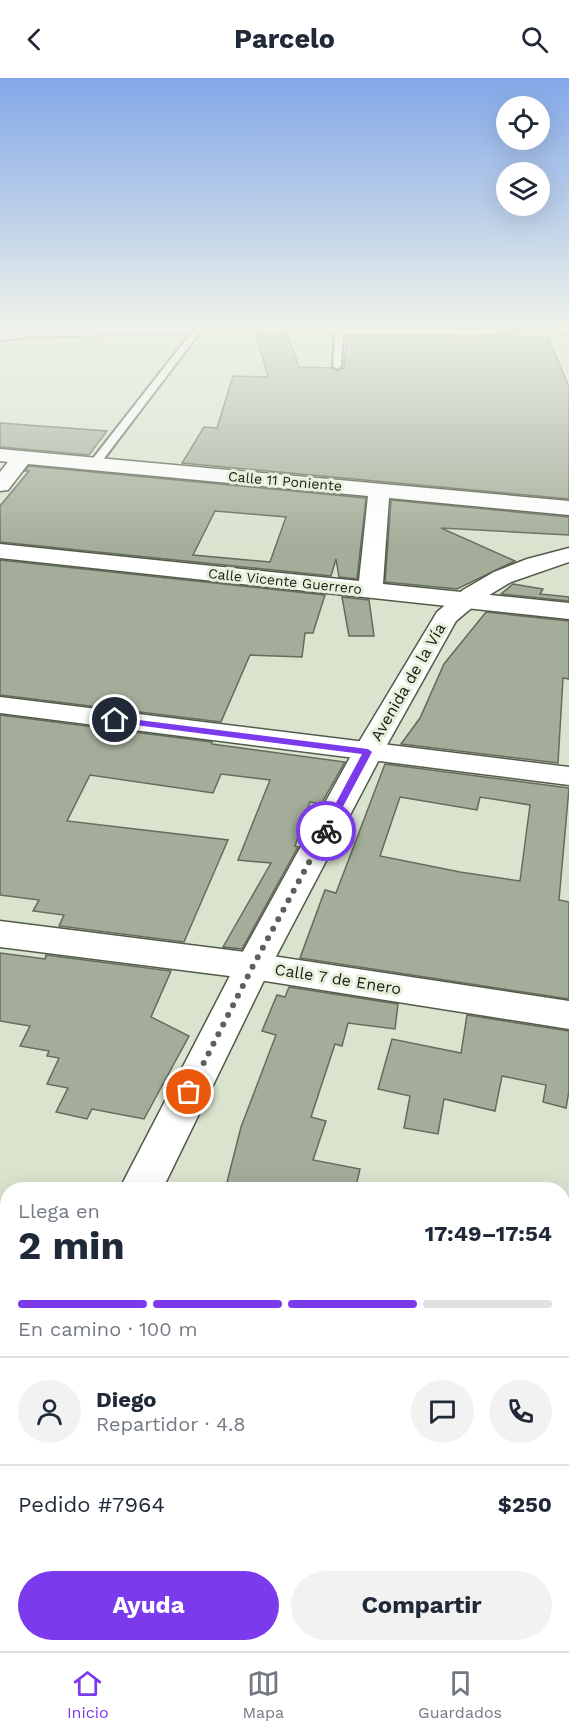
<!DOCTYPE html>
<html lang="es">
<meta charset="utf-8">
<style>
:root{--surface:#fff;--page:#f2f2f3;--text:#1f2937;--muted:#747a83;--line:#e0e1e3;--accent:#7c3aed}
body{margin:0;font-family:"Work Sans",sans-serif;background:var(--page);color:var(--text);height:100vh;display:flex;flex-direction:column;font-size:22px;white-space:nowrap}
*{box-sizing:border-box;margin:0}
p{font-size:20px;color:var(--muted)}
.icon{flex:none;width:33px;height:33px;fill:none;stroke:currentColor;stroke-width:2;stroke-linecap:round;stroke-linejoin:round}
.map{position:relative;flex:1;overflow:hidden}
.sheet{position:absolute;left:0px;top:1104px;width:570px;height:470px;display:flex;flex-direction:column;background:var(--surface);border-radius:24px 24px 0 0;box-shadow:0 6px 24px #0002}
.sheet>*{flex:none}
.controls{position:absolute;left:496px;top:18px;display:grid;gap:12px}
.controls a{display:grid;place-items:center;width:54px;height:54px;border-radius:50%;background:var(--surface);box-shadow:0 6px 24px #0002;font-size:30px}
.pin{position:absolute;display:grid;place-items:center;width:51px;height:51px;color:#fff;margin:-26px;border:3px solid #fff;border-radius:50%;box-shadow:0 2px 6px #0007}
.courier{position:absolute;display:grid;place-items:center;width:60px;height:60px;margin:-30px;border:4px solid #7c3aed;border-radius:50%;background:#fff;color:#222;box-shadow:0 2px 8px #0007}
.headline em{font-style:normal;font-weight:700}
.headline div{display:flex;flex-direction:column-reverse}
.headline{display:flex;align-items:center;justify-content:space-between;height:102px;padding:0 18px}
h1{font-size:39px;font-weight:700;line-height:45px}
.bar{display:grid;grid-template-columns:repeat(4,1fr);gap:9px 6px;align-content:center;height:72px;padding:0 18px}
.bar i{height:8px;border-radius:4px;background:var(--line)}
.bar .on{background:var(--accent)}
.bar p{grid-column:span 4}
.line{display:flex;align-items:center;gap:15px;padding:0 18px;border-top:2px solid var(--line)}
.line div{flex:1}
.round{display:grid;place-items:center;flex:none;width:63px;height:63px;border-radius:32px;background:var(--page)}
.button{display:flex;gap:12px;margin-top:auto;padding:12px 18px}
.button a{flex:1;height:69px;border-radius:36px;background:var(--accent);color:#fff;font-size:24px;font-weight:700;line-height:69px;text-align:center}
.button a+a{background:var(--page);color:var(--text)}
header{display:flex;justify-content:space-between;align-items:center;height:78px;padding:0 18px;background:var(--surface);font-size:27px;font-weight:700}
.dock{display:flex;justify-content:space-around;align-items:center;height:84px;border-top:2px solid var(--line);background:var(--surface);font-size:16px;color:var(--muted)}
.dock a{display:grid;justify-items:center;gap:3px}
.dock .on{color:var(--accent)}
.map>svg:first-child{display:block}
.building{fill:#a4ad9a;stroke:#646c5a;stroke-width:1.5;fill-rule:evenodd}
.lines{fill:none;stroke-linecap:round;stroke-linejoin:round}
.service-casing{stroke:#525b49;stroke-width:4}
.minor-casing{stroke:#525b49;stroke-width:3}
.tertiary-casing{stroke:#525b49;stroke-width:3}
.secondary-casing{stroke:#525b49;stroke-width:3}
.service{fill:#fff;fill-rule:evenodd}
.minor{fill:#fff;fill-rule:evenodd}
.tertiary{fill:#fff;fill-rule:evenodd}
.secondary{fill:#d7daee;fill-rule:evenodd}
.route{fill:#7c3aed}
.done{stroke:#5c6256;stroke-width:6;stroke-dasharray:0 10.8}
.labels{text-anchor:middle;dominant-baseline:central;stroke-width:6;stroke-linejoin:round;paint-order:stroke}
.far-street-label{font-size:14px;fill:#191d15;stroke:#e6f0db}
.street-label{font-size:16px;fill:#191d15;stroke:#e6f0db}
</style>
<header><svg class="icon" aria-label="back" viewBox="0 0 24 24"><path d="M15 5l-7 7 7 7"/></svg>Parcelo<svg class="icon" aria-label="search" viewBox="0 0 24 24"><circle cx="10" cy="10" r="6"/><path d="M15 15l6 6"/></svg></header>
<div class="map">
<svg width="569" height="1573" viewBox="0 0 569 1573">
<rect width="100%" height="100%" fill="#d9e3ce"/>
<g class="building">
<polygon points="517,250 544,250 569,309 569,421 182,385 204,349 217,350 233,298 268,299 256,254 286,253 299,289 332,290 337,293 344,290 347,257 483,259 501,257"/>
<polygon points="0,345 107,353 89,377 0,369"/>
<path d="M 29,388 L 366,420 L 357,501 L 339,499 L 336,481 L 331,498 L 0,464 L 0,428 L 29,393 L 25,393 ZM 215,433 L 286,439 L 270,484 L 193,477 Z"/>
<polygon points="391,422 569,439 569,457 441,450 515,483 457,511 385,504"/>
<polygon points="0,482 325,517 313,555 305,555 302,579 250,577 221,644 0,617"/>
<polygon points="513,506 543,511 540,516 569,519 569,523 501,516"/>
<polygon points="342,519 369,522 374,558 349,558"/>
<polygon points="486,534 569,543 569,601 563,600 558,685 401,666 420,640 444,586"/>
<polygon points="0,637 212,664 212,666 345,684 321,726 310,724 295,768 298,769 242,871 223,869 271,785 238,782 270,702 221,696 213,715 90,697 67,743 228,762 184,864 59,848 64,837 33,833 39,822 0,817"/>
<path d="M 385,686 L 569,710 L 559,822 L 569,824 L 569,921 L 300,880 L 325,812 L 336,815 ZM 400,719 L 477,732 L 480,719 L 530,727 L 520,803 L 460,794 L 380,778 Z"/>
<polygon points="0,875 45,881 46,877 171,893 151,939 189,958 144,1041 92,1031 87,1041 56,1034 68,1010 47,1006 59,980 47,978 49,973 20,968 30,948 0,943"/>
<polygon points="289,909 398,926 395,951 348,945 342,968 335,966 311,1039 326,1043 313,1082 360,1091 355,1112 225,1112 241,1049 276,957 262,953 277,917 285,919"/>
<polygon points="467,937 569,953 569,1013 566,1030 543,1024 546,1007 502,998 495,1033 444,1021 438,1056 404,1050 410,1018 378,1011 392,961 461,975"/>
</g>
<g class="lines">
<defs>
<g id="service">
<polygon points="195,250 203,250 99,387 91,387 91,383"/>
<polygon points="318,250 460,252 515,250 500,255 483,257 343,255 341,288 337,291 333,288 335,256"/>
<polygon points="555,250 569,252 569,257 556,252"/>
</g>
<g id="minor">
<polygon points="0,371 569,423 569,437 389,420 383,506 569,525 569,541 0,480 0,466 359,503 368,418 28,386 8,412 0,413 0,394 8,384 0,383"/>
<polygon points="0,619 569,689 569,707 0,635"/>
<polygon points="0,843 253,875 569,923 569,951 253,901 0,869"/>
</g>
<g id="tertiary">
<polygon points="569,470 569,484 511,504 481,522 456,543 383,674 271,888 162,1112 119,1112 235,888 353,674 437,534 463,512 494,494 527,481"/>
<polygon points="0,1236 8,1238 8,1284 0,1282"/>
<polygon points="562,1323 569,1324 569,1374 562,1373"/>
<polygon points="8,1350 8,1409 0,1412 0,1353"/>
<rect x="43" y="1566" width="58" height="7"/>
</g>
<polygon id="secondary" points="20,250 199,250 191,255 27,259 0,263 0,253"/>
</defs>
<use href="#service" class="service-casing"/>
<use href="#minor" class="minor-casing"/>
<use href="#tertiary" class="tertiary-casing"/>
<use href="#secondary" class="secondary-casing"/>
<use href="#service" class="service"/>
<use href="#minor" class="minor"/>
<use href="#tertiary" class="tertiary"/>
<use href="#secondary" class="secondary"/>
</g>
<linearGradient id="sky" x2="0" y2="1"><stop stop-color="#83a8e9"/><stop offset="0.53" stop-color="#eef2e9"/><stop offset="1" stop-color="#eef2e9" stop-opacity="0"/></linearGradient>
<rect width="569" height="470" fill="url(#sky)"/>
<polygon class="route" points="115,639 368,671 372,674 330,753 326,756 321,753 362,676 112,644 112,640"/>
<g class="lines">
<polyline class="done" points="189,1014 253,888 326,753"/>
</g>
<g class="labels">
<g class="far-street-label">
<text transform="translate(285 403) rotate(5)">Calle 11 Poniente</text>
<text transform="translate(285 503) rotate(6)">Calle Vicente Guerrero</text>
</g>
<g class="street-label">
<text transform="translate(408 604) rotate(-60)">Avenida de la Vía</text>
<text transform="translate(338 901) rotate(9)">Calle 7 de Enero</text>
</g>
</g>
</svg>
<div class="controls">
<a><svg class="icon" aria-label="locate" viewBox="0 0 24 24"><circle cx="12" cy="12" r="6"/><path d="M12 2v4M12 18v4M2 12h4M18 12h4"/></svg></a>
<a><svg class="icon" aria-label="layers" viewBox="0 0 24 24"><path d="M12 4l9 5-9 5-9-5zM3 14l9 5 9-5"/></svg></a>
</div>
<div class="pin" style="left:189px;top:1014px;background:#ea580c"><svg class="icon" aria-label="bag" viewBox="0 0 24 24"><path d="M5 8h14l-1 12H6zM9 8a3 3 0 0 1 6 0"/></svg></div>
<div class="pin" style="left:115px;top:642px;background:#1f2937"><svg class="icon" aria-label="home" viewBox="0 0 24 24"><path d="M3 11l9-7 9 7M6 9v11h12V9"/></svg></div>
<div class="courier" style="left:326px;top:753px"><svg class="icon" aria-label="bike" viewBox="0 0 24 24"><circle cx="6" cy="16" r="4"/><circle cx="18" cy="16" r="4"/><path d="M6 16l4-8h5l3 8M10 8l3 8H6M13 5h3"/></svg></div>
<section class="sheet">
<div class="headline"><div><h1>2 min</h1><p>Llega en</p></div><em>17:49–17:54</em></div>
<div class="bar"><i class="on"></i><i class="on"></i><i class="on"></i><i></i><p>En camino · 100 m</p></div>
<div class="line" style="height:108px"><a class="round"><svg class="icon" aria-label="person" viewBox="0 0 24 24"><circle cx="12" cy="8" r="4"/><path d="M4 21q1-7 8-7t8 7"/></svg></a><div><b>Diego</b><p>Repartidor · 4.8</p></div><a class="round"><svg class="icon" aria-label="chat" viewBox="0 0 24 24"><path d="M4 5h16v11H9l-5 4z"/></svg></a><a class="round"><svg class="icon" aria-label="phone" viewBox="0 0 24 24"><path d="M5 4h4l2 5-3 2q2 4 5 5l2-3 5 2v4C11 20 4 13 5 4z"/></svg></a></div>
<div class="line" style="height:78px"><div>Pedido #7964</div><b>$250</b></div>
<div class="button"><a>Ayuda</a><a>Compartir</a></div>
</section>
</div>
<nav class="dock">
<a class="on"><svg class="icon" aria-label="home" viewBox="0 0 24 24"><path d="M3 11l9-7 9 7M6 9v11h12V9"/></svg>Inicio</a>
<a><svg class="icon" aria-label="map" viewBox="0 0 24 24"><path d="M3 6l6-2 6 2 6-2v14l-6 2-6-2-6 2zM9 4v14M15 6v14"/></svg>Mapa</a>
<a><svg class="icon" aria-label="saved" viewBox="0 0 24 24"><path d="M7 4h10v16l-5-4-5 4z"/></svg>Guardados</a>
</nav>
